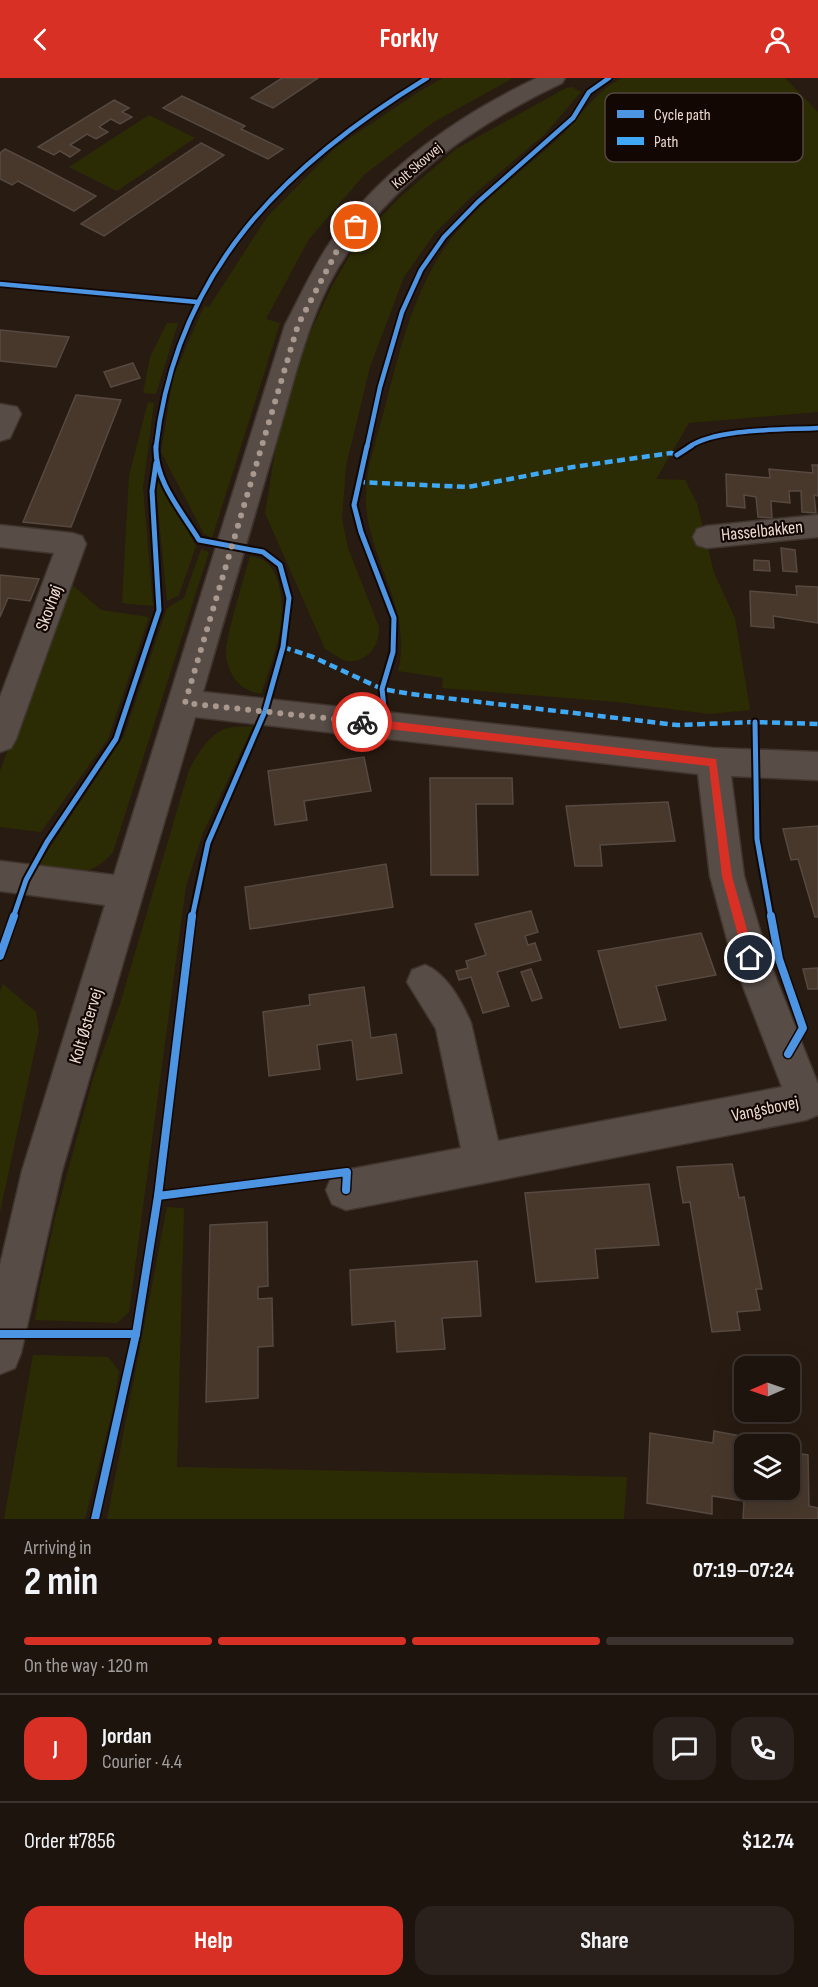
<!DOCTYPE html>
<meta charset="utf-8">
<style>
:root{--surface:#1e140e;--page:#2b211c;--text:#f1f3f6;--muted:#a19e9e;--line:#3c332e;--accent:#d93025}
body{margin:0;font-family:"Sofia Sans Condensed",sans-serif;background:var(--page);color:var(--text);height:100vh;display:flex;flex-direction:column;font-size:22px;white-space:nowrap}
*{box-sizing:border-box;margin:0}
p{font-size:20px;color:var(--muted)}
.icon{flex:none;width:33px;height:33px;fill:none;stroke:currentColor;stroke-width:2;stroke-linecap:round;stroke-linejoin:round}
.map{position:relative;height:1441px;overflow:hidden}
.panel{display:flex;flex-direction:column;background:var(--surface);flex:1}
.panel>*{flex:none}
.needle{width:39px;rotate:268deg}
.tools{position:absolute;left:734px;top:1278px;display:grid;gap:12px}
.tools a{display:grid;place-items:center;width:66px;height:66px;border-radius:12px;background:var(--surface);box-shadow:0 6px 24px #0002,0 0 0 2px var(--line);font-size:30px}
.pin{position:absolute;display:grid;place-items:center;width:51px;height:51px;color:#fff;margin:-26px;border:3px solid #fff;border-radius:50%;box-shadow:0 2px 6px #0007}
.courier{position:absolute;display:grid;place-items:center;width:60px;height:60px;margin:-30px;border:4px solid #d93025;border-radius:50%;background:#fff;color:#222;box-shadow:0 2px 8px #0007}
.summary em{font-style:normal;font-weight:700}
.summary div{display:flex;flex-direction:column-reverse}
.summary{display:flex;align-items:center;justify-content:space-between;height:102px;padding:0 24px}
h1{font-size:39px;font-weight:700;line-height:45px}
.bar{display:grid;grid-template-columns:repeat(4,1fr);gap:9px 6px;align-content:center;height:72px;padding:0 24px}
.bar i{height:8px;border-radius:4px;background:var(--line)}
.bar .active{background:var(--accent)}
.bar p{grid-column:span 4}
.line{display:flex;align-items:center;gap:15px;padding:0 24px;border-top:2px solid var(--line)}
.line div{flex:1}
.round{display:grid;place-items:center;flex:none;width:63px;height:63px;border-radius:18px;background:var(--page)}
.primary-button{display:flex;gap:12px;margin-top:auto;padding:12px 24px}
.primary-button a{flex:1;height:69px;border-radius:18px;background:var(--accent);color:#fff;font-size:24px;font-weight:700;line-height:69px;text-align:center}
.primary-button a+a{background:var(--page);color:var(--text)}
header{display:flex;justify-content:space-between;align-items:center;height:78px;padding:0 24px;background:var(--accent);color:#fff;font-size:27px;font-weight:700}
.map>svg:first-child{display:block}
.green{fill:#2c2c04}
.building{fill:#48382c;stroke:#554941;stroke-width:1.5}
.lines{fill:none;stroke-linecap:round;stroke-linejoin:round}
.minor-casing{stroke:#41352f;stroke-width:3}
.minor{fill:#574c46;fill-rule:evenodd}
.quiet{stroke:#3fa9f5;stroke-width:4.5;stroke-dasharray:8 4.5;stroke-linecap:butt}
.cycleway-far2-casing{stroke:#120703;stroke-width:8}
.cycleway-far1-casing{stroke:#120703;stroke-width:9}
.cycleway-casing{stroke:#120703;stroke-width:11}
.cycleway-far2{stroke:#4d94e3;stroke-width:4.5}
.cycleway-far1{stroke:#4d94e3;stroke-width:5}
.cycleway{stroke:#4d94e3;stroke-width:8}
.route{fill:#d93025}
.done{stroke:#a8988e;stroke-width:6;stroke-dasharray:0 10.8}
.labels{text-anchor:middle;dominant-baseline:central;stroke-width:4.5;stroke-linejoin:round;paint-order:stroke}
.far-street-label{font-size:15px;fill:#eddbd1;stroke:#120703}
.street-label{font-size:18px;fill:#eddbd1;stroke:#120703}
.key{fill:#120703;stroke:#544741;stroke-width:1.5}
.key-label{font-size:16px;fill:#eddbd1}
</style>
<header><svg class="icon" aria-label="back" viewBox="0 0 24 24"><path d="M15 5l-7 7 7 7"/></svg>Forkly<svg class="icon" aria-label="person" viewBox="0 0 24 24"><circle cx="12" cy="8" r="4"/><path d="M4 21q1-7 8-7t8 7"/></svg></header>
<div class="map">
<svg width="818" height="1441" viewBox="0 0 818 1441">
<rect width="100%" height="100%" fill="#281b12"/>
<g class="green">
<polygon points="443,0 513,0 434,44 365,96 309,161 266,241 280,245 212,460 204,456 161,374 173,299 204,228 209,229 267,139 335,70 420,13"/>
<path d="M 622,0 L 785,0 L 818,34 L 818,334 L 689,345 L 656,401 L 685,402 L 697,425 L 714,495 L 735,540 L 750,632 L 709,636 L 617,624 L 442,610 L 443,600 L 398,593 C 413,531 370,485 366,427 C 364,394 377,360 385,329 C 400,271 414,210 451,161 C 482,122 524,92 560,59 C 580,39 596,12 622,0 Z"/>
<path d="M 572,9 L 581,14 L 545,56 L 471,119 L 435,155 L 404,199 L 370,289 L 346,388 L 342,441 L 348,470 L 379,549 C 380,567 367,585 347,583 C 340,582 332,574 325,571 L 265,435 L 279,349 L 308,259 L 332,208 L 357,165 L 398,121 L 456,71 L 566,10 Z"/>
<polygon points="149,37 195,60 117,113 69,89"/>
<polygon points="167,245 178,245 156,316 143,315 150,279"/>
<polygon points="148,324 154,325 143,410 153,528 122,525 129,398"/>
<polygon points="158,399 196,468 179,517 167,523 156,410"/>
<path d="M 201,471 L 209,474 L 113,774 C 88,803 71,793 37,789 L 124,658 L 167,530 L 184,520 Z"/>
<path d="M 250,478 C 268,480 275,491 279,508 C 288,546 273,580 261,616 C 240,612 230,600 226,578 C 224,565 245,496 250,478 Z"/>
<polygon points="70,505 101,532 149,539 108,661 43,751 40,754 0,749 0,693"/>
<path d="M 253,648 L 203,755 L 186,808 L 129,1234 L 117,1245 L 35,1242 L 40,1209 L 54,1144 L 93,1001 L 120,926 L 189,692 C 198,676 209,655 228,650 C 236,648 245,649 253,648 Z"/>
<polygon points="3,906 36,934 39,953 0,1134 0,913"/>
<polygon points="167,1129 184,1130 177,1389 627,1399 624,1441 107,1441"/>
<polygon points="33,1277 108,1279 119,1293 113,1331 85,1441 4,1441"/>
</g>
<g class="building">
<polygon points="282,0 318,0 273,30 251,20"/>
<polygon points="182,18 245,48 241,51 283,71 268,81 163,30"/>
<polygon points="114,22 129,30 122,34 132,39 120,46 111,41 99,49 108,54 96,61 87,56 70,67 80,72 70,79 60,73 54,77 38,69"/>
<polygon points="201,65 224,77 104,158 81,146"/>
<polygon points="5,71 39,88 96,118 74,133 18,103 12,107 0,101 0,75"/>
<polygon points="0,252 69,259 56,289 0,283"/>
<polygon points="133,285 140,300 111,309 104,294"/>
<polygon points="76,317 121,322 71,449 23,444"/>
<polygon points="812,387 818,387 818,418 814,417 816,435 802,434 801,413 789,413 790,425 771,423 772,440 758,439 756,419 744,417 745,430 727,428 726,396 770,400 769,391 813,395"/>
<polygon points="781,470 795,472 797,494 783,493"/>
<polygon points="754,482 769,483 770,493 754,492"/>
<polygon points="0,497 39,501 30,523 8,520 0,539"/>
<polygon points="796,508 818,509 818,545 773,538 774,550 751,548 750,513 797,517"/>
<polygon points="364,679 371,713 304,723 307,742 275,747 268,693"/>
<polygon points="430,700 512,700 513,726 476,726 478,797 431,797"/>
<polygon points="668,724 675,763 600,767 602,788 575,788 566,728"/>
<polygon points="818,748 818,839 815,839 798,781 791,782 783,751"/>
<polygon points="386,786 393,829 250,851 245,809"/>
<polygon points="531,833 538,854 525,858 528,867 535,865 541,882 497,894 509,928 483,935 471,899 459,902 456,893 468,890 466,883 486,877 475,846"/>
<polygon points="701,855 716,897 656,908 666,942 620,950 598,873"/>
<polygon points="818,890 818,911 808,911 803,891"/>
<polygon points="531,891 542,920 532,923 521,894"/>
<polygon points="364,909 371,960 396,956 402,995 357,1002 352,962 317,967 320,991 269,998 263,934 310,927 309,917"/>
<polygon points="732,1086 739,1120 744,1119 762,1211 756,1211 760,1232 737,1234 740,1252 712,1254 690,1124 683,1125 677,1089"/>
<polygon points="649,1106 659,1167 595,1171 598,1200 536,1204 525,1115"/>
<polygon points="267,1144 268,1208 258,1209 258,1221 272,1220 273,1268 258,1269 258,1320 206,1324 210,1147"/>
<polygon points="477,1183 481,1238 442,1240 445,1271 397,1274 395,1243 352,1247 350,1192"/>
<polygon points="714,1353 747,1359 746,1366 744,1366 744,1412 789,1412 789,1374 808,1377 809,1428 818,1430 818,1441 743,1441 744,1423 712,1418 712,1436 647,1425 650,1355 713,1365"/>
</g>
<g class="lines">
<defs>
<g id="minor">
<path d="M 537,0 L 565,0 L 562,5 C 480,44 403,96 350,171 C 310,227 296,297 277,361 C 252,446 227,530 203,614 L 713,670 L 818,674 L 818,702 L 731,698 L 744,798 L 768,880 L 818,1006 L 818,1037 L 806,1042 L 346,1132 L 332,1126 L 326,1112 L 332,1098 L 346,1092 L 461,1070 L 436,951 L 407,904 L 412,892 L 425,887 C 447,896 462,924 471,945 L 498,1063 L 782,1009 L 732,880 L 710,798 L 698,696 L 195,639 L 62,1093 L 21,1275 L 15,1290 L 0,1296 L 0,1187 L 22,1093 L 105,827 L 0,813 L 0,783 L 114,797 L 285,247 C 300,219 313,189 331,163 C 382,91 458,37 537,0 Z"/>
<polygon points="0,326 17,329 21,336 10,360 0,363"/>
<polygon points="818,437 818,459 707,470 697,467 693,459 697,451 707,448"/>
<polygon points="0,447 72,455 82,458 86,466 16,661 11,670 0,674 0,619 54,475 0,469"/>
</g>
</defs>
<use href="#minor" class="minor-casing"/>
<use href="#minor" class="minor"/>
<g class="quiet">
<polyline points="357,404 468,409 573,389 671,375 677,377 681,374"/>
<polyline points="283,569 313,579 382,611 411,616 677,647 755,644 818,646"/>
</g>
<defs>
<g id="cycleway-far2">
<polyline points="0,206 197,224"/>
<path d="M 156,369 C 176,193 283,88 427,0"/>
<polyline points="367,369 380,309 402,234 421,192 444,159 478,124 573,40 589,14 609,0"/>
<path d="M 689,369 C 716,350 784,352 818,350"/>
</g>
<g id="cycleway-far1">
<path d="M 156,368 C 154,402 182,434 199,462 L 263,474 L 280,487 L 289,520 L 283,569 L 265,633 L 208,765 L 192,840"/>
<polyline points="367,368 354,427 361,454 394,540 393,574 382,611 386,647"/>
<polyline points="677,377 691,368"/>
<polyline points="755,644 757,761 771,840"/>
<polyline points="13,840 26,802 47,764 116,661 159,532 152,413 156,385"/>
</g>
<g id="cycleway">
<polyline points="771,838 779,881 803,950 788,976"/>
<polyline points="0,878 14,838"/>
<polyline points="158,1118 347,1094 346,1112"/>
<polyline points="0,1256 136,1256"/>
<polyline points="95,1441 136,1256 158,1118 192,838"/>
</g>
</defs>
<use href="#cycleway-far2" class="cycleway-far2-casing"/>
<use href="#cycleway-far1" class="cycleway-far1-casing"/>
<use href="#cycleway" class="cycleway-casing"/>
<use href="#cycleway-far2" class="cycleway-far2"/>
<use href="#cycleway-far1" class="cycleway-far1"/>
<use href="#cycleway" class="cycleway"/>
</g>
<polygon class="route" points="362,640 716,681 732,798 755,880 753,883 746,883 744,880 722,798 709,688 362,648 357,644"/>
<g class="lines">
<polyline class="done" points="356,149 340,167 298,247 185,625 362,644"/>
</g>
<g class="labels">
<g class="far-street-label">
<text transform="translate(417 88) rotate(-41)">Kolt Skovvej</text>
</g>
<g class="street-label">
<text transform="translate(762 453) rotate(-6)">Hasselbakken</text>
<text transform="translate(49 530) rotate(-70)">Skovhøj</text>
<text transform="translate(86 948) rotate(-73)">Kolt Østervej</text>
<text transform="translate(765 1031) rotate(-12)">Vangsbovej</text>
</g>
</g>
<rect x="605" y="15" width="198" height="69" rx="9" class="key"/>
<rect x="617" y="32" width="27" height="8" fill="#4d94e3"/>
<rect x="617" y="59" width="27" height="8" fill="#3fa9f5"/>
<g class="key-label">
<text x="654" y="42">Cycle path</text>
<text x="654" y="69">Path</text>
</g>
</svg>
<div class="tools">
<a><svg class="needle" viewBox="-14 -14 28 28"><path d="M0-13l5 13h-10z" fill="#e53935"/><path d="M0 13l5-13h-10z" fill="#a19e9e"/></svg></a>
<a><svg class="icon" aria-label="layers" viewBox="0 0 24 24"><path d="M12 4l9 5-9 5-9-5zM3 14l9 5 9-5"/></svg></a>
</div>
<div class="pin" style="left:356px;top:149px;background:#ea580c"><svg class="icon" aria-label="bag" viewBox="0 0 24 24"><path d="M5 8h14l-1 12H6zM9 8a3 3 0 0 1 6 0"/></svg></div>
<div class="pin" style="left:750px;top:880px;background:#1f2937"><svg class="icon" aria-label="home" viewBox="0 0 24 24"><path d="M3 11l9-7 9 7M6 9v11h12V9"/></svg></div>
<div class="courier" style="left:362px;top:644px"><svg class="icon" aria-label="bike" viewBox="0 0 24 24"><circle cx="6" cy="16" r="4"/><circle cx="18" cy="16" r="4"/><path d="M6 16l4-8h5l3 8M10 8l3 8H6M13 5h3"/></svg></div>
</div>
<section class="panel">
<div class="summary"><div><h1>2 min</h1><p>Arriving in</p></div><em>07:19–07:24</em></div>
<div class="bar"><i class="active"></i><i class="active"></i><i class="active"></i><i></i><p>On the way · 120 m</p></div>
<div class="line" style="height:108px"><b class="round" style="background:var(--accent);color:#fff">J</b><div><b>Jordan</b><p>Courier · 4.4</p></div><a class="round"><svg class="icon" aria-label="chat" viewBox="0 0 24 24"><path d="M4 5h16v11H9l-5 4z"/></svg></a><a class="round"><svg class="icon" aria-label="phone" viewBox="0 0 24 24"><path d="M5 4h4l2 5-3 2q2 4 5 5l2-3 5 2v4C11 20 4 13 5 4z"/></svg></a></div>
<div class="line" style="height:78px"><div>Order #7856</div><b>$12.74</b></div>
<div class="primary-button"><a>Help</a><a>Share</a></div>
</section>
